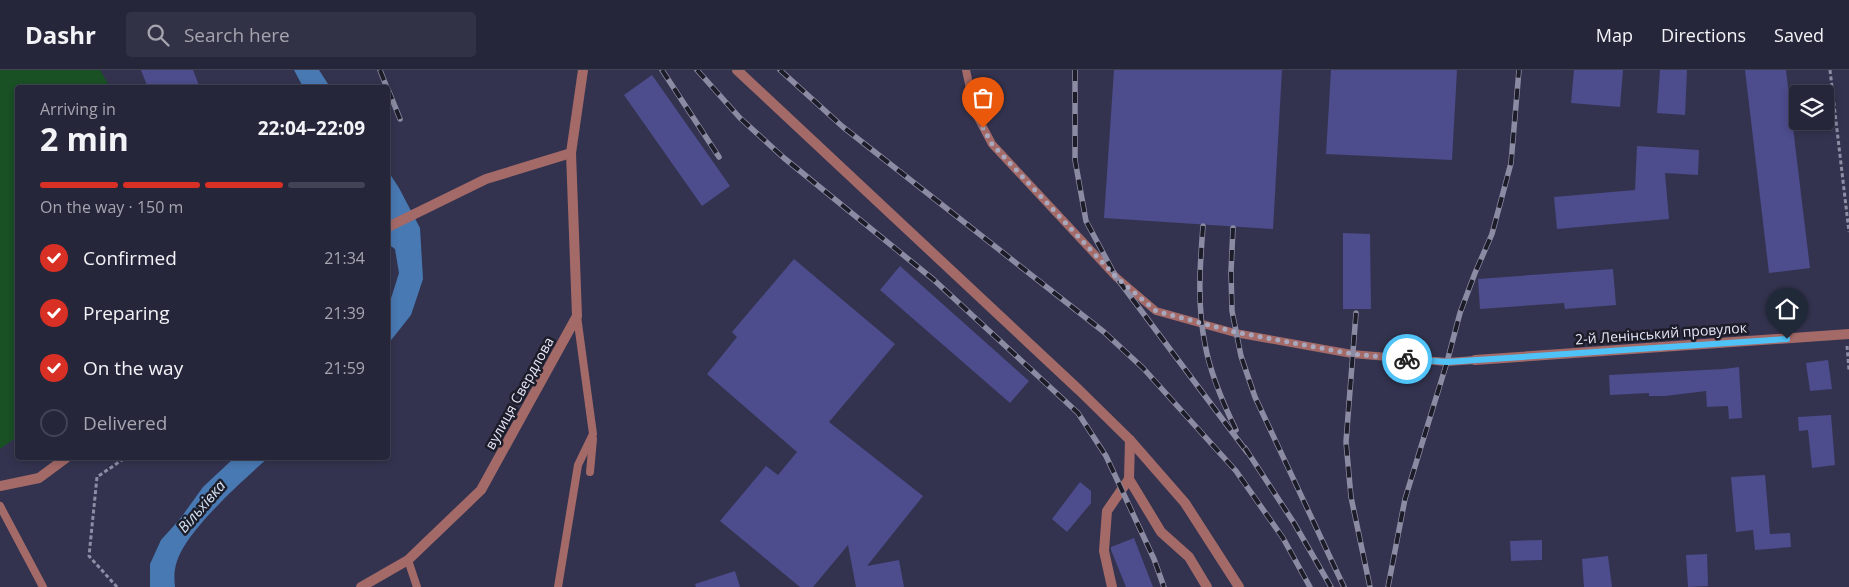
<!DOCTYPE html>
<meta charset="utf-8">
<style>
:root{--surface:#26263b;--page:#323246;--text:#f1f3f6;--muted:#a4a5af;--line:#424355;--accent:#d93025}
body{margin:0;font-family:"Open Sans",sans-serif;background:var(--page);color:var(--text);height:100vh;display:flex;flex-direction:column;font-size:19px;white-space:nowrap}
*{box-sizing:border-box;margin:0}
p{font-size:16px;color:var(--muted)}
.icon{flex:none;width:28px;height:28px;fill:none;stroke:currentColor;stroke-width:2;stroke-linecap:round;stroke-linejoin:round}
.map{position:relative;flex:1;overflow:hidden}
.sheet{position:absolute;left:15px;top:15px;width:375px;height:375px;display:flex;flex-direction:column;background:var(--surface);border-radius:5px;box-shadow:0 2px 8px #0003,0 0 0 1px var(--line)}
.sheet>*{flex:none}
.buttons{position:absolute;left:1789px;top:15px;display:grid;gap:10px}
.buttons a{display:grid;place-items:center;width:45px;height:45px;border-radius:5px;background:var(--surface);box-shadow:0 2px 8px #0003,0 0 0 1px var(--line);font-size:25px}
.pin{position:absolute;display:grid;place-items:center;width:42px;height:42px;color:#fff;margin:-51px -21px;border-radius:50% 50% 50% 0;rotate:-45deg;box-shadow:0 0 5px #0007}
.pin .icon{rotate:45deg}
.courier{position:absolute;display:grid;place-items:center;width:50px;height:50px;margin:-25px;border:4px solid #4fc3f7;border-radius:50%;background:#fff;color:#222;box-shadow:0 1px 6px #0007}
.summary em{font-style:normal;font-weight:700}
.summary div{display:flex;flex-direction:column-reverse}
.summary{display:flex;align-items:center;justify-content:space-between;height:85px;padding:0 25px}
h1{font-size:32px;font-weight:700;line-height:38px}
.bar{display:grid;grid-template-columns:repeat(4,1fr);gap:8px 5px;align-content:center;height:60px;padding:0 25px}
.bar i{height:6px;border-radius:4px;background:var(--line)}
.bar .selected{background:var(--accent)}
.bar p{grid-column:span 4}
ol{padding:0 25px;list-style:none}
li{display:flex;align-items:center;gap:15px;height:55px}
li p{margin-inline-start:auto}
li .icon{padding:5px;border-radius:50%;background:var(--accent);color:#fff;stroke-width:4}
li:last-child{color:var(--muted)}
li i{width:28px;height:28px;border:2px solid var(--line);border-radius:50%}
header{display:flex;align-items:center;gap:30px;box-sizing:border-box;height:70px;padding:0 25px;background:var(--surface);border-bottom:1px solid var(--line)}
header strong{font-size:24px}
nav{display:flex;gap:28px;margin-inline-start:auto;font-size:18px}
.search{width:350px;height:45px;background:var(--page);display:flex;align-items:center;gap:12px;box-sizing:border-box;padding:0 18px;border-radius:5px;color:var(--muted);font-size:19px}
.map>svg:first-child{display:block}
.green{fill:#195024}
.water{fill:#4979b3}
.building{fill:#4d4c8c}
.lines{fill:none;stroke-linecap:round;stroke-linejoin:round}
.path{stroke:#8d8ea5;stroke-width:3;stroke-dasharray:4 2.5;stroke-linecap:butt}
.lane{stroke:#a46a68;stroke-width:8}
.street{stroke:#a46a68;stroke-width:10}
.rail-casing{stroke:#8b8ca3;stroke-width:5.5}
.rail{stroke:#1c1d29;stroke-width:4;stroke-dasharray:11;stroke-linecap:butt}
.done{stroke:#a7a7bd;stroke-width:5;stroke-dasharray:0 9}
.route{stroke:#4fc3f7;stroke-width:6}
.labels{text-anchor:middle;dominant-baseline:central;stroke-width:5;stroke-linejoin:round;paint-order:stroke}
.street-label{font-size:14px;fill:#e5e6f8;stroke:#1c1d29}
.water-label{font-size:15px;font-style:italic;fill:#d3e0f1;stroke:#1c1d29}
</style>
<header>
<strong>Dashr</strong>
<div class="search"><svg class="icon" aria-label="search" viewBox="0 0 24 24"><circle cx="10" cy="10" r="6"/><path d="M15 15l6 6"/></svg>Search here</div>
<nav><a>Map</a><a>Directions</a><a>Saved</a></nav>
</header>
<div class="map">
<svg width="1849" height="517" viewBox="0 0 1849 517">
<rect width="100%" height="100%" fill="#33334f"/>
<polygon class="green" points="0,0 100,0 110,17 18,18 17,367 0,379"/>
<g class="water">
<polygon points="294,0 319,0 330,17 303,17"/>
<polygon points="388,101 399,118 420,158 423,209 411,245 388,274 388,238 399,203 395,179 388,174"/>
<path d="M 234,388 L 268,388 C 243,410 187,460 177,491 C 174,500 174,508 175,517 L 150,517 L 150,494 L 161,470 L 180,449 L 203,417 Z"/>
</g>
<g class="building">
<polygon points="141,0 193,0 200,18 148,18"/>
<polygon points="1114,0 1282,0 1273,159 1104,148"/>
<polygon points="1331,0 1457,0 1452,90 1326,84"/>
<polygon points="1574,0 1623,0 1620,37 1571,33"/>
<polygon points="1660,0 1687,0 1685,45 1657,43"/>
<polygon points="1745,0 1786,0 1810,198 1769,203"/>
<polygon points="652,5 730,116 702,136 624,25"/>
<polygon points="1637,76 1699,80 1698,105 1665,103 1669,149 1557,159 1554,127 1635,120"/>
<polygon points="1343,163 1370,164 1371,239 1343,239"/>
<polygon points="794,189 895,274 829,352 923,426 867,496 899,490 904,517 856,517 848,475 813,517 800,517 720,451 766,396 778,405 797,382 707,304 737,267 732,262"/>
<polygon points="900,196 1029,311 1010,333 880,220"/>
<polygon points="1613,199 1616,235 1565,239 1564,233 1480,239 1478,209"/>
<polygon points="1828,290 1832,319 1810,321 1806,293"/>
<polygon points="1739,297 1742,348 1729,349 1728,336 1707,337 1706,321 1665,326 1649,326 1649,323 1610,325 1609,305 1724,299"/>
<polygon points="1831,345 1835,395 1812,398 1808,360 1799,361 1798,347"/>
<polygon points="1765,405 1770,464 1790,463 1791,477 1755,480 1753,460 1736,462 1731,407"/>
<polygon points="1080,412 1091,421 1091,433 1067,462 1052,449"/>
<polygon points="1134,468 1153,517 1126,517 1111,480 1111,477"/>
<polygon points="1542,470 1542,490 1511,491 1510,471"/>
<polygon points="1707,484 1708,516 1688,517 1686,485"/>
<polygon points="1608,486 1612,517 1584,517 1582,489"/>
<polygon points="735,501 740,517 696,517 695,514"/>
</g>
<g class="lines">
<g class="path">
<polyline points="1830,0 1849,162"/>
<polyline points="1847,276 1849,300"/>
<polyline points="117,517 89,486 97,407 125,388"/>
</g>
<g class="lane">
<polyline points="966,0 975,42 992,74 1116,207 1156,241 1235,263 1352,284 1447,292 1475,290"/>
<polyline points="590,402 593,369"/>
<polyline points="0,436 43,517"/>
<polyline points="408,490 417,517"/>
<polyline points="558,517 578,395 593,364 577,246"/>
</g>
<g class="street">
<polyline points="737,0 1079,320 1130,370 1129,409 1107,441 1104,481 1112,517"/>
<polyline points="388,157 486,109 571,83 583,0"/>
<polyline points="1475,290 1849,264"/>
<polyline points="1130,370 1185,433 1239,517"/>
<polyline points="1129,409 1161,462 1189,487 1207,517"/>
<polyline points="0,416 39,408 66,388"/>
<polyline points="361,517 408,490 481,420 577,246 571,83"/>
</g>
<defs>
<g id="rail">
<polyline points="380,0 387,18"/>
<polyline points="662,0 719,87"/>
<polyline points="697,0 740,48 784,88 934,210 1078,343 1106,386 1154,489 1164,517"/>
<polyline points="780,0 843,57 1104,262 1143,298 1236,401 1283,468 1310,517"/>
<polyline points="1075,0 1075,90 1086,151 1116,207 1247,382"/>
<polyline points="388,19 400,49"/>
<path d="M 1203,156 C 1200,194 1197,235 1205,274 C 1210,303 1223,333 1236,360"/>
<polyline points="1233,158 1231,202 1232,241 1241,286 1255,327 1344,517"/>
<polyline points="1356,243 1346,372 1351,427 1370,517"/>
<polyline points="1245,378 1294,453 1331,517"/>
<polyline points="1388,517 1405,429 1447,292 1460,243 1475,203 1492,164 1511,93 1519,0"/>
</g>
</defs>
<use href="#rail" class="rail-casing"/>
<use href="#rail" class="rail"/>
</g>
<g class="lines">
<polyline class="done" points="983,58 992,74 1116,207 1156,241 1235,262 1352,284 1407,289"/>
<polyline class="route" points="1407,289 1447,292 1787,269"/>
</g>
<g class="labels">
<g class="street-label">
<text transform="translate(1661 263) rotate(-4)">2-й Ленінський провулок</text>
<text transform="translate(519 323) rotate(-61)">вулиця Свердлова</text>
</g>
<g class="water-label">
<text transform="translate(201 436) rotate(-49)">Вільхівка</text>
</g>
</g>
</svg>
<div class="buttons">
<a><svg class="icon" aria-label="layers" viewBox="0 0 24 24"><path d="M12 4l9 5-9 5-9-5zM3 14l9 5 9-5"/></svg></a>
</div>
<div class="pin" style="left:983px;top:58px;background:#ea580c"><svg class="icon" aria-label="bag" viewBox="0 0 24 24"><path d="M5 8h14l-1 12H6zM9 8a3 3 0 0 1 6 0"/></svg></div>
<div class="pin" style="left:1787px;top:269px;background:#1f2937"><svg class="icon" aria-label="home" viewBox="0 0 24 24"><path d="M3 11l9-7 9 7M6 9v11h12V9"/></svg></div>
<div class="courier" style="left:1407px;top:289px"><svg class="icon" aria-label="bike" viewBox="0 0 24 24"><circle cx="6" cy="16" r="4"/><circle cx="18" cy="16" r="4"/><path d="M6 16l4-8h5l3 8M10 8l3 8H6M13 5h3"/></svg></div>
<section class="sheet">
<div class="summary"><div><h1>2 min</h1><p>Arriving in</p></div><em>22:04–22:09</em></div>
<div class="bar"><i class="selected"></i><i class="selected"></i><i class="selected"></i><i></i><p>On the way · 150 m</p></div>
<ol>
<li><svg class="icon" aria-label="check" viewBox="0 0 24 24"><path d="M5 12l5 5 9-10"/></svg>Confirmed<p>21:34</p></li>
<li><svg class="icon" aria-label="check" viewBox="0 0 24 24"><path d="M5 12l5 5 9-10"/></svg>Preparing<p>21:39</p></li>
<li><svg class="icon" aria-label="check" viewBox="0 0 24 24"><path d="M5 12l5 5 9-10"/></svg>On the way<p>21:59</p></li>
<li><i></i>Delivered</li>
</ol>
</section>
</div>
